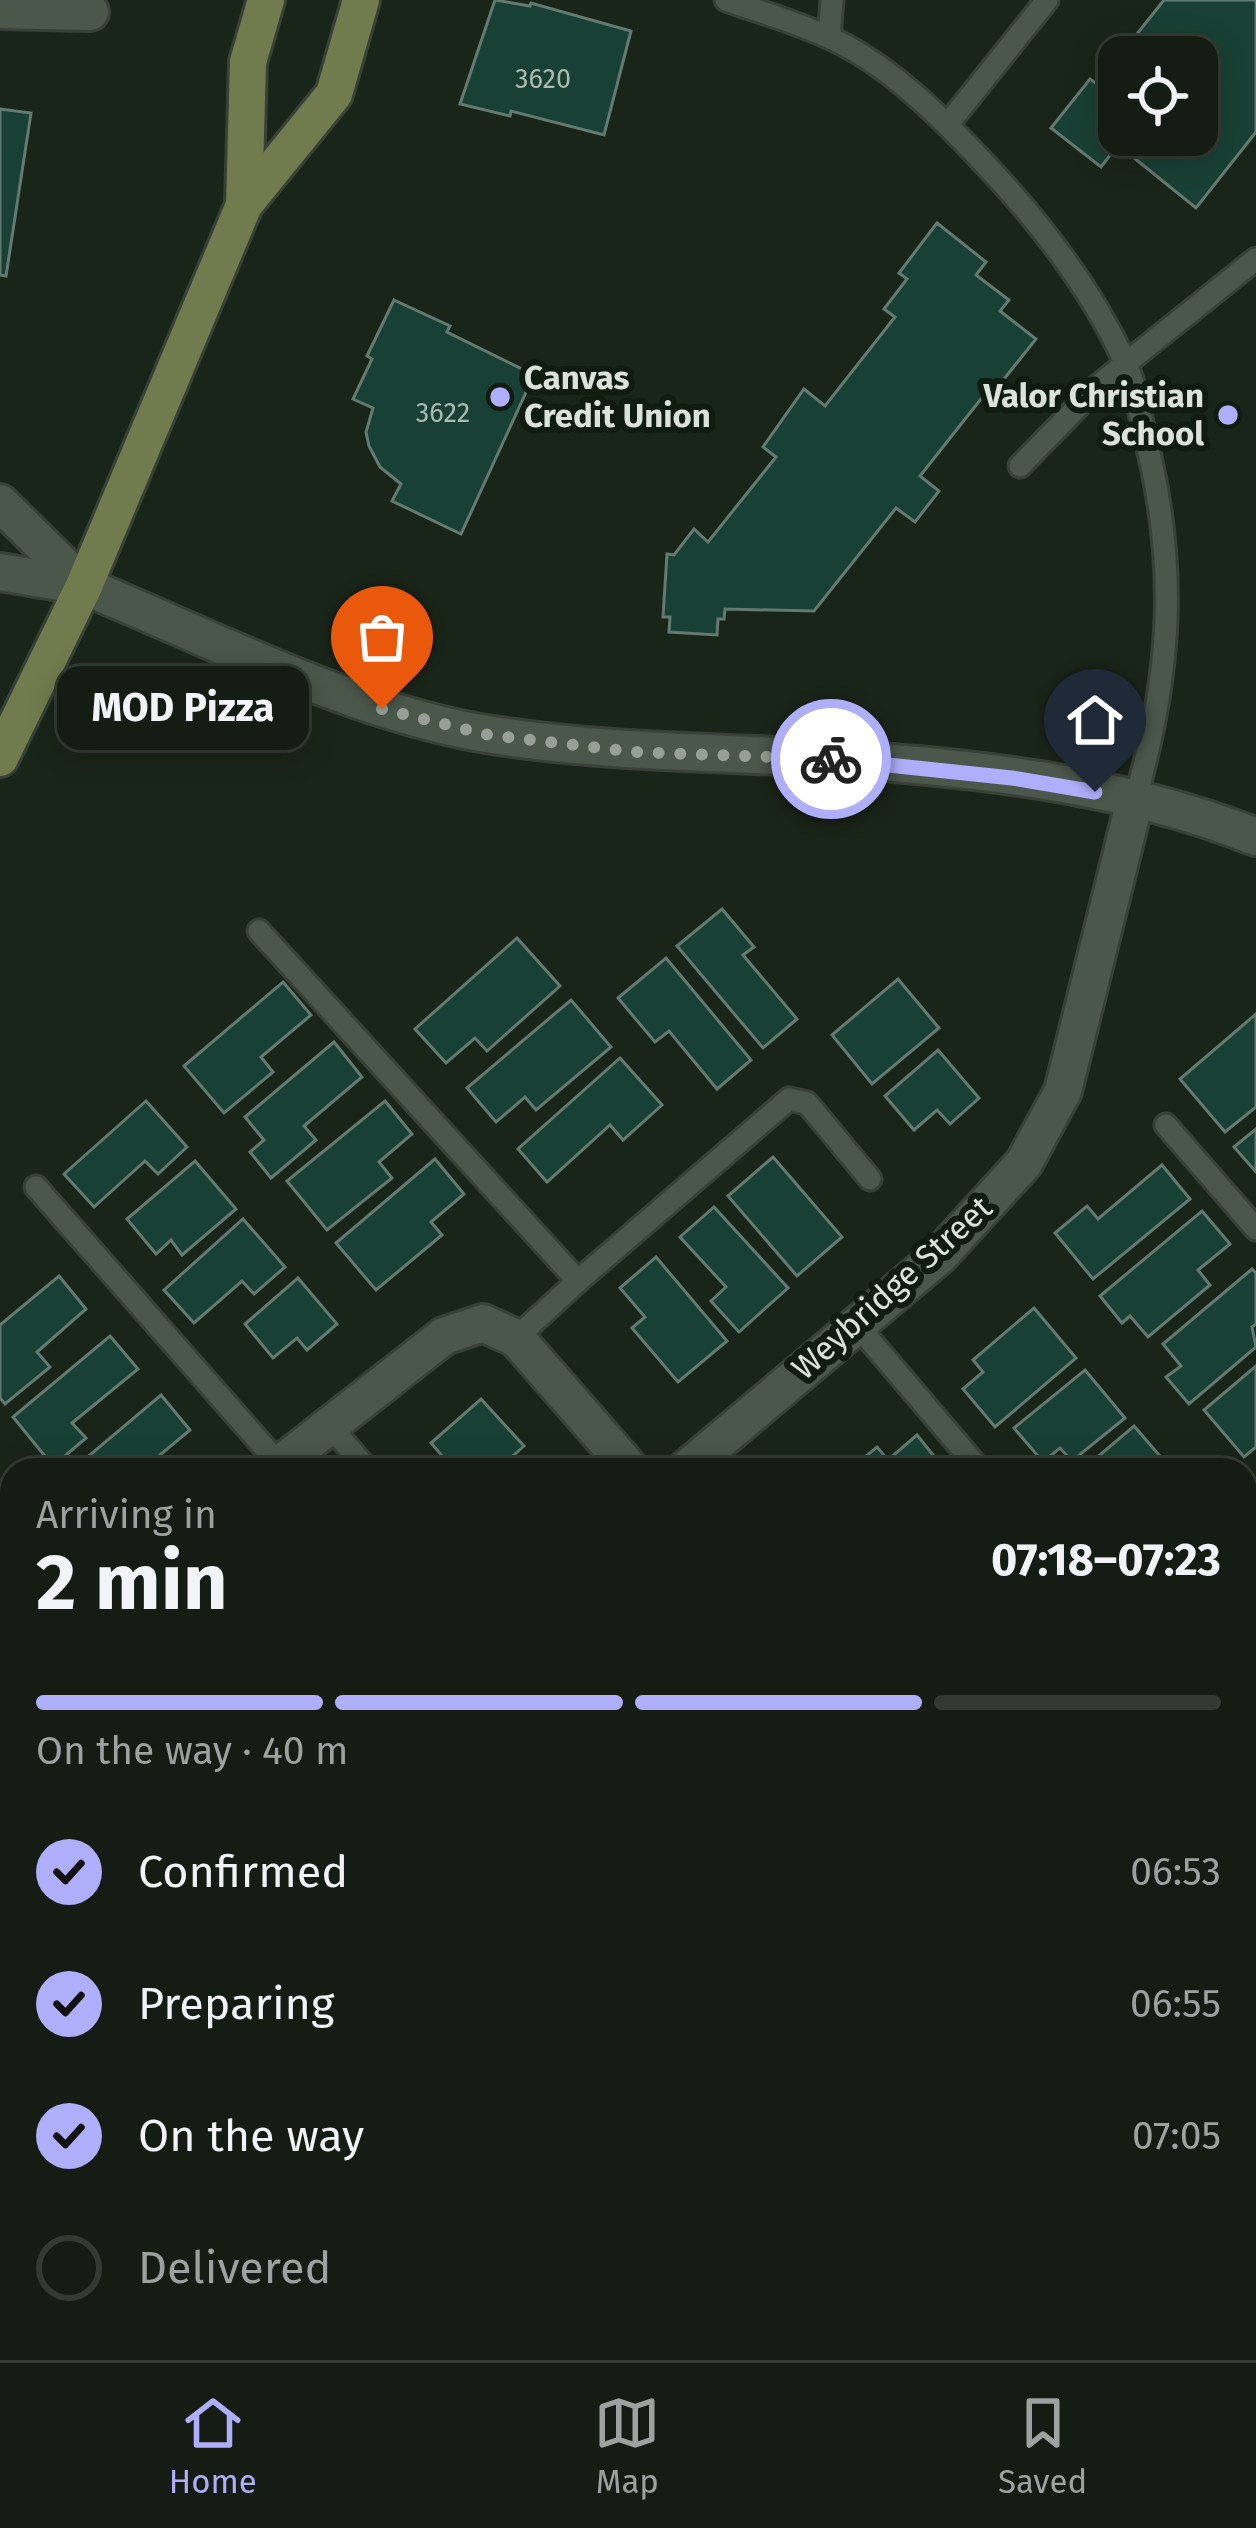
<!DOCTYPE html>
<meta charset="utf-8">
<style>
:root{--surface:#141c13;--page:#1d251c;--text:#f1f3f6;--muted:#9da1a0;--line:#333a33;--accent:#afaefa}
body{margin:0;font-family:"Fira Sans",sans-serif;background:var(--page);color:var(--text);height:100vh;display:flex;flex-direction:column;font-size:45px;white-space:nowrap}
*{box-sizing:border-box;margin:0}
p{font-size:39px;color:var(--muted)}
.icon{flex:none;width:66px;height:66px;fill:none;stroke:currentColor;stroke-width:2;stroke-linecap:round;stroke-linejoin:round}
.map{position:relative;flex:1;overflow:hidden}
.panel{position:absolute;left:0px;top:1458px;width:1257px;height:903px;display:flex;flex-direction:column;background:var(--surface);border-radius:36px 36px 0 0;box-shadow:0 6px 30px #0003,0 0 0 3px var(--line)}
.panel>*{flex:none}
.tools{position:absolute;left:1098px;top:36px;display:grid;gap:24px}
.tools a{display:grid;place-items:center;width:120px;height:120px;border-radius:24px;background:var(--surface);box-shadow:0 6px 30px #0003,0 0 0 3px var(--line);font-size:60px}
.pin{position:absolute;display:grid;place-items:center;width:102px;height:102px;color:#fff;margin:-123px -51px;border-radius:50% 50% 50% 0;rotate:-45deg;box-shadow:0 0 12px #0007}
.pin .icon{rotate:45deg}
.courier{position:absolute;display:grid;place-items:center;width:120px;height:120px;margin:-60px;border:9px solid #afaefa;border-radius:50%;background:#fff;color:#222;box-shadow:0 3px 15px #0007}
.bubble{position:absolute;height:84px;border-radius:24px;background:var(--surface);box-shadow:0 6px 30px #0003,0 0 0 3px var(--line);font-size:39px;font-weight:700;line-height:84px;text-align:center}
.head em{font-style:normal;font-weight:700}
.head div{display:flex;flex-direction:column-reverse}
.head{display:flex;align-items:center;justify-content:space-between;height:204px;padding:0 36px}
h1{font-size:78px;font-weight:700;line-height:90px}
.bar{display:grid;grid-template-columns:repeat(4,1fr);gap:18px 12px;align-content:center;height:144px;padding:0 36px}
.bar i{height:15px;border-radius:9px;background:var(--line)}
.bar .selected{background:var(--accent)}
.bar p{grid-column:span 4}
ol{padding:0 36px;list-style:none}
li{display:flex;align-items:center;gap:36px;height:132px}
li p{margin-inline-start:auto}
li .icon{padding:12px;border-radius:50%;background:var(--accent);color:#111;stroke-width:4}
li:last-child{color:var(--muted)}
li i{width:66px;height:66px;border:6px solid var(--line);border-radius:50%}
.tab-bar{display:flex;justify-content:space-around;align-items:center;height:168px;border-top:3px solid var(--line);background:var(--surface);font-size:33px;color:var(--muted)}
.tab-bar a{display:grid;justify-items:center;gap:6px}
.tab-bar .selected{color:var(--accent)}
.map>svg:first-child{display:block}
.building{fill:#194034;stroke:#647971;stroke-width:3;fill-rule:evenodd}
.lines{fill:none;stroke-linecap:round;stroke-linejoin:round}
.service-casing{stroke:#384138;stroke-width:27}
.minor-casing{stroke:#384138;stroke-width:42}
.secondary-casing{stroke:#384138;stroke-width:42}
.primary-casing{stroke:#384138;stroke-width:42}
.service{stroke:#4b574a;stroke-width:21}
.minor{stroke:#4b574a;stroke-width:36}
.secondary{stroke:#4b574a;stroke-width:36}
.primary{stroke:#727b4d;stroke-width:36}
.done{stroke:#97a096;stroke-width:12;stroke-dasharray:0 21.6}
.route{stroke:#afaefa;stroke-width:15}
.poi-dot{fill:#afaefa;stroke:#111c10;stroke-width:4.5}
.labels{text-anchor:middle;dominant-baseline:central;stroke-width:12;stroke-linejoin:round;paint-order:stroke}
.number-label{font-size:27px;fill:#aabab0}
.poi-label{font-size:33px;font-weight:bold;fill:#dbe2da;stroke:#111c10;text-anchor:start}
.street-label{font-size:33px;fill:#dbe2da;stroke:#111c10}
</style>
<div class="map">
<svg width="1256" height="2360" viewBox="0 0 1256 2360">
<rect width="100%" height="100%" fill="#1a2519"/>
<g class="building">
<polygon points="495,0 530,6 531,3 631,31 604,135 511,111 510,116 460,104"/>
<path d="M 1164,0 L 1256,0 L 1256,132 L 1196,208 L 1118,145 L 1101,167 L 1051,128 L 1090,79 L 1097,84 ZM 1119,57 L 1197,57 L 1197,135 L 1119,135 Z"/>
<polygon points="0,109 31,113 6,276 0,275"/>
<polygon points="937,223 986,262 976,275 1009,300 1000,311 1036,339 992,394 988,390 920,476 939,491 915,522 896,508 814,611 725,609 724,619 718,619 717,635 669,632 670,617 663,617 667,554 674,555 694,529 708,542 776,457 763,447 804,389 825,406 895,317 884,309 907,279 899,273"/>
<polygon points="394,300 450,326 447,332 534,375 461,534 392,501 401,484 380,467 369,446 366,432 373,408 353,399 372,359 367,356"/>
<polygon points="722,909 754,947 743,955 797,1019 763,1048 677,946"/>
<polygon points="517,938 560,986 487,1051 475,1038 446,1063 415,1029"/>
<polygon points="666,958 751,1060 717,1089 669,1031 655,1042 618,998"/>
<polygon points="898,979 939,1028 872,1084 832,1035"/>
<polygon points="283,982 311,1015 261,1057 273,1072 224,1113 184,1066"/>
<polygon points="571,1000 611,1047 536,1110 525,1097 496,1122 467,1088"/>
<polygon points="1256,1014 1256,1107 1225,1132 1180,1079"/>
<polygon points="334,1042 362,1077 304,1126 316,1140 271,1178 250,1152 264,1140 245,1117"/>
<polygon points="938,1050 979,1098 950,1124 937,1110 914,1130 885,1096"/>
<polygon points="620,1058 662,1105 623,1140 610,1125 547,1182 518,1149"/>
<polygon points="146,1101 187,1147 158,1174 145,1161 94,1207 64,1174"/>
<polygon points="385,1101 412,1134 379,1162 392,1178 327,1230 287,1181"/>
<polygon points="1256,1129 1256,1172 1234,1147"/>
<polygon points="773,1157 842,1237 797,1276 728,1196"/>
<polygon points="435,1159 464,1194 431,1222 442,1235 376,1290 336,1243"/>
<polygon points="195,1161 236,1209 182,1255 171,1240 156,1254 127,1219"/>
<polygon points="1162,1165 1190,1199 1093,1279 1055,1233 1087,1206 1098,1219"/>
<polygon points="714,1207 788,1288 739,1332 711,1301 726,1287 680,1237"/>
<polygon points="1202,1211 1230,1244 1198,1270 1210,1285 1148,1337 1130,1316 1122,1323 1100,1296"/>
<polygon points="243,1219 285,1267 254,1294 242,1281 194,1323 164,1290"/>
<polygon points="656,1257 727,1341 678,1382 632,1328 645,1317 620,1288"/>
<polygon points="1252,1269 1256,1273 1256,1324 1252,1327 1256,1347 1189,1404 1166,1377 1181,1366 1163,1344"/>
<polygon points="59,1276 86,1309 37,1352 50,1367 5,1404 0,1398 0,1325"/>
<polygon points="298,1278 337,1324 307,1350 297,1338 273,1358 245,1324"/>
<polygon points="1034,1308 1076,1358 995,1427 963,1389 983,1372 973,1360"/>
<polygon points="110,1336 138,1369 72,1423 86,1438 53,1466 13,1417"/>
<polygon points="1256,1366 1256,1447 1244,1457 1204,1410"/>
<polygon points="1085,1370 1125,1418 1072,1461 1060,1448 1043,1462 1014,1428"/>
<polygon points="161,1395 190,1430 142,1470 72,1470"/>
<polygon points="481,1399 524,1446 497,1470 430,1470 444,1458 431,1443"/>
<polygon points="1134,1426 1172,1470 1082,1470"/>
<polygon points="917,1435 945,1470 849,1470 877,1447 888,1460"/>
<polygon points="0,1496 12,1510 10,1567 0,1555"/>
<polygon points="1245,1564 1256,1577 1256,1608 1245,1617"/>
<polygon points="12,1584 12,1645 0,1655 0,1594"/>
<polygon points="1256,1625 1256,1683 1245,1693 1245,1635"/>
<polygon points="12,1789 12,1848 4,1855 12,1864 12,1871 0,1881 0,1799"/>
<polygon points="12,1891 12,1973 9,1975 0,1965 0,1902"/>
<polygon points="12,2195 12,2238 0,2223 0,2205"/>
<polygon points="1245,2246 1256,2259 1256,2302 1245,2312"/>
<polygon points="1256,2327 1256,2360 1216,2360 1229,2349 1245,2349 1245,2336"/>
<polygon points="109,2349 158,2349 145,2360 118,2360"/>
<polygon points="189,2349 248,2349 257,2360 175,2360"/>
<polygon points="437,2349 535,2349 521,2360 438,2360 432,2353"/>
<polygon points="556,2349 605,2349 613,2358 543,2360"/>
<polygon points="919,2349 966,2349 954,2360 928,2360"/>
<polygon points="990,2349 1059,2349 1047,2360 977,2360"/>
</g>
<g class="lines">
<defs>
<g id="service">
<path d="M 726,0 C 760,12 796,22 828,37 C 887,63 940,116 983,162 C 1039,221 1091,288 1125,362 C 1135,383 1139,409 1144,432 C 1178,563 1172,670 1135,800"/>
<polyline points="829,37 832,0"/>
<polyline points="948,124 1047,0"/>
<polyline points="1020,466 1099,385 1256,259"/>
<polyline points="259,931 578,1281 516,1338"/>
<polyline points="1166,1125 1256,1229"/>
<polyline points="36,1187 279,1464"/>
<polyline points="578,1281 789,1099 807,1103 870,1179"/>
<polyline points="857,1325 980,1470"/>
<polyline points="329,1425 368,1470"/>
<polyline points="0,1705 12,1719"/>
<polyline points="1245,1784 1256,1797"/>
<polyline points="0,2156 12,2145"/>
<polyline points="0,2255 12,2269"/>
<polyline points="77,2349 86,2360"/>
<polyline points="632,2349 642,2360"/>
<polyline points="1127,2349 1137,2360"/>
</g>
<g id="minor">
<polyline points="0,10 90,12"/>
<polyline points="0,503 84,586"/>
<polyline points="0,572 84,586"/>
<polyline points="273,1470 444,1336 483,1323 516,1338 631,1470"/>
<polyline points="685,1470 939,1256 1024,1163 1063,1091 1135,800"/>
<polyline points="1245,1946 1256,1936"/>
<polyline points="331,2349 340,2360"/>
<polyline points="825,2349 834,2360"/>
<polyline points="772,2360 786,2349"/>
</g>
<path id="secondary" d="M 84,586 C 210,638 359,715 493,735 C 601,752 710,752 819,758 C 964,766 1121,783 1256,837"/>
<g id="primary">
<polyline points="244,205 248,62 266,0"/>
<polyline points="0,758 84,586 244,205 334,94 361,0"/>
</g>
</defs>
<use href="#service" class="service-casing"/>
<use href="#minor" class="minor-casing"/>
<use href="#secondary" class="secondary-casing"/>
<use href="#primary" class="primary-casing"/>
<use href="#service" class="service"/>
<use href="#minor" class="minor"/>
<use href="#secondary" class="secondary"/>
<use href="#primary" class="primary"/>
</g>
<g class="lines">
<polyline class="done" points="382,709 489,735 634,752 831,759"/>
<polyline class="route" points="831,759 1012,778 1095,792"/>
</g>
<g class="poi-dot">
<circle cx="500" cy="397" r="12"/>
<circle cx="1228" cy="415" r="12"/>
</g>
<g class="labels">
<g class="number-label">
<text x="543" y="79">3620</text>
<text x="443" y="413">3622</text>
</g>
<g class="poi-label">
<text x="524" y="378">Canvas<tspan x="524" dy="38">Credit Union</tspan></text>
<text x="1204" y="396" text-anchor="end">Valor Christian<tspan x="1204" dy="38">School</tspan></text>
</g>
<g class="street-label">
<text transform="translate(892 1288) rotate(-42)">Weybridge Street</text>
</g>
</g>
</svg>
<div class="tools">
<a><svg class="icon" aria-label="locate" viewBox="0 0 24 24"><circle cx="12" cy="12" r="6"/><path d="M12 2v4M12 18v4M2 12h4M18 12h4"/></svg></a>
</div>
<div class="pin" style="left:382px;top:709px;background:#ea580c"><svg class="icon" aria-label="bag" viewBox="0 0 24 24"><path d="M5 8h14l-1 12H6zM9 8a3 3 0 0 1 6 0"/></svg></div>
<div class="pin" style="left:1095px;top:792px;background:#1f2937"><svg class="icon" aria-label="home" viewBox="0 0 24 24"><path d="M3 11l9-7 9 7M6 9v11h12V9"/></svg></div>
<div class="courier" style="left:831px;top:759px"><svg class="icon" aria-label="bike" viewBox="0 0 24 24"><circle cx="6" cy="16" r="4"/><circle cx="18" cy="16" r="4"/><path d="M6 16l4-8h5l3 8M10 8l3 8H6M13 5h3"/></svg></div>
<div class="bubble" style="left:57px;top:666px;width:252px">MOD Pizza</div>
<section class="panel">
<div class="head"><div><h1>2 min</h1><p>Arriving in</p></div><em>07:18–07:23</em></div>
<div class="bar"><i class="selected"></i><i class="selected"></i><i class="selected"></i><i></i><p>On the way · 40 m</p></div>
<ol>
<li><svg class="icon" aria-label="check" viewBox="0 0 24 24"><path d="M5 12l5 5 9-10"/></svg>Confirmed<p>06:53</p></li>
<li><svg class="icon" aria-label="check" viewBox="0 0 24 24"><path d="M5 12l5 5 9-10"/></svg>Preparing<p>06:55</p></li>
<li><svg class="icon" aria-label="check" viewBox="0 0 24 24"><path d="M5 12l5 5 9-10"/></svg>On the way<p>07:05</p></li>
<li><i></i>Delivered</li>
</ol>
</section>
</div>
<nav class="tab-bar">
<a class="selected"><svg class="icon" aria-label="home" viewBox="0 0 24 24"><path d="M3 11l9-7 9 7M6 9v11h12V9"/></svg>Home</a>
<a><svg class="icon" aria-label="map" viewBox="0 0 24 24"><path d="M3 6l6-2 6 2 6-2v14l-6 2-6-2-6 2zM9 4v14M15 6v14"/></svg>Map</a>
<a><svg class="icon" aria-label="saved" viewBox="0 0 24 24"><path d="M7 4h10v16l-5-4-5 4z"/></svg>Saved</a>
</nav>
